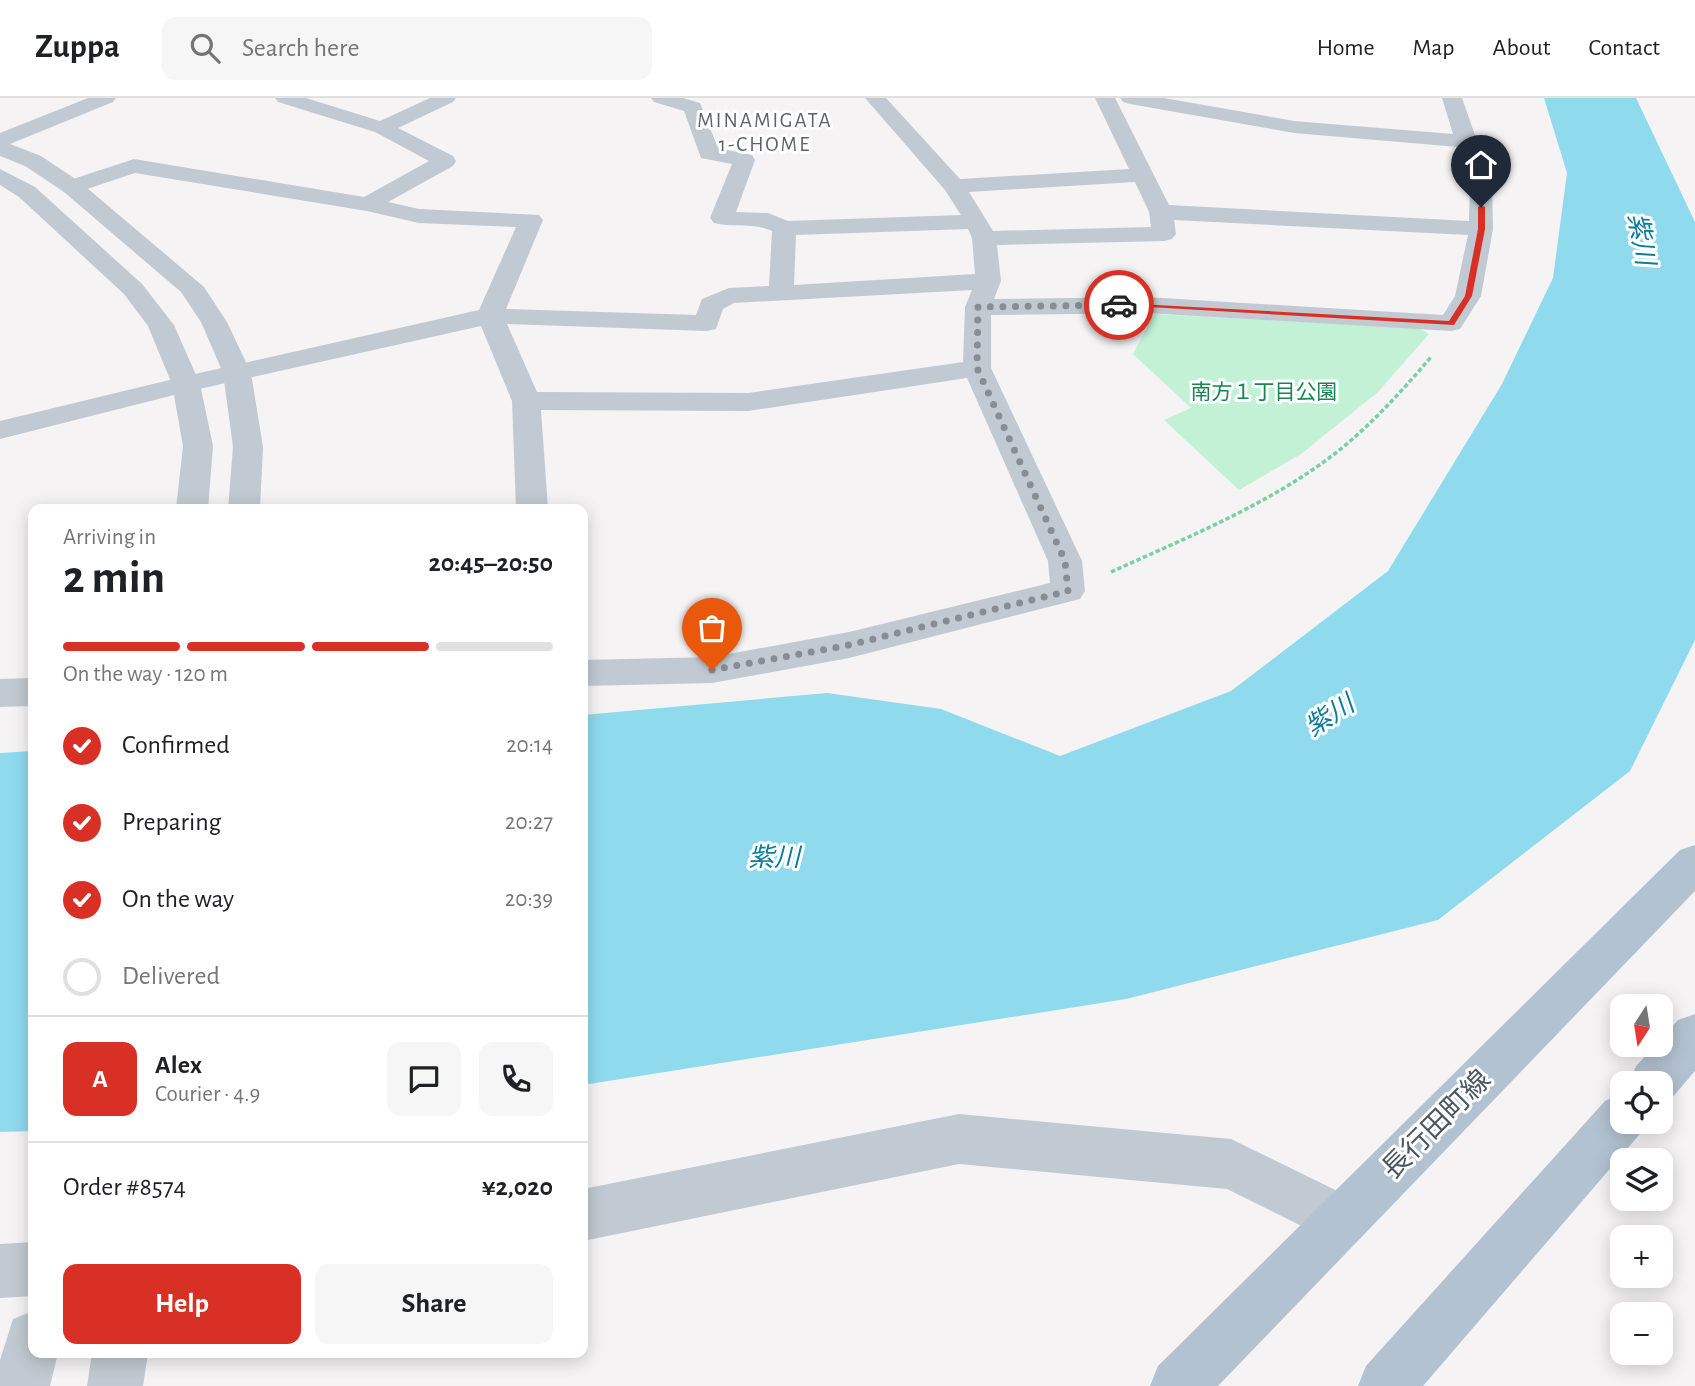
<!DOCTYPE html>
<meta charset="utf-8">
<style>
:root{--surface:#fff;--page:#f6f6f6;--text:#202124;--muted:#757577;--line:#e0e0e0;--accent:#d93025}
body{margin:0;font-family:"Alegreya Sans","Noto Sans JP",sans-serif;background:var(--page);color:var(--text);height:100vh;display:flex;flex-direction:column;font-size:26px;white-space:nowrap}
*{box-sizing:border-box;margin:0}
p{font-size:23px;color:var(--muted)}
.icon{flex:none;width:38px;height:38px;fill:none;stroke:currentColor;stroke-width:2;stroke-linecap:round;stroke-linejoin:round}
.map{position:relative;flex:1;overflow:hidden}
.drawer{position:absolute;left:28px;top:406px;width:560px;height:854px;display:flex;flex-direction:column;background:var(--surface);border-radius:14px;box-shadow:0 4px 18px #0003}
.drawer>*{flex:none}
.needle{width:46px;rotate:192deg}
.tools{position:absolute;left:1610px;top:896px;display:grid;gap:14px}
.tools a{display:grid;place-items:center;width:63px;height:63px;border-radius:14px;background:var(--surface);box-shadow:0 4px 18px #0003;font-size:35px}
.pin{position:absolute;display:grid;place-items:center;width:60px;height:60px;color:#fff;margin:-72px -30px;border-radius:50% 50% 50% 0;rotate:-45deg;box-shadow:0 0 7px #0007}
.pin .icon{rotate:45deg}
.courier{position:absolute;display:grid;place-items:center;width:70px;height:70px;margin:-35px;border:5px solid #d93025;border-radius:50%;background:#fff;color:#222;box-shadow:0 2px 9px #0007}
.head em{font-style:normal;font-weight:700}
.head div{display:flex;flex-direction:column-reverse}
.head{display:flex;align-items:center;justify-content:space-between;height:119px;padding:0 35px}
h1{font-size:46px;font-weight:700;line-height:52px}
.bar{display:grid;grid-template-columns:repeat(4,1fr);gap:10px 7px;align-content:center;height:84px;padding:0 35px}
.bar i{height:9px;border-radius:5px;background:var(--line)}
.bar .selected{background:var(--accent)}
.bar p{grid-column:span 4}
.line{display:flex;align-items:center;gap:18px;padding:0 35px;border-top:2px solid var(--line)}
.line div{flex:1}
.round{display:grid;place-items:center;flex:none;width:74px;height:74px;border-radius:14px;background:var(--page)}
ol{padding:0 35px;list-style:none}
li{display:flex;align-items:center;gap:21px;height:77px}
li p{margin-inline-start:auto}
li .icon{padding:7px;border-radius:50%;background:var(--accent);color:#fff;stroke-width:4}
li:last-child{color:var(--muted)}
li i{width:38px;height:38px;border:4px solid var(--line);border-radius:50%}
.button{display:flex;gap:14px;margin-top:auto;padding:14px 35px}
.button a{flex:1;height:80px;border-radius:14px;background:var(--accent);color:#fff;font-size:28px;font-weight:700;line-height:80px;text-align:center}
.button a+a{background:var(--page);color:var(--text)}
header{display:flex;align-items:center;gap:42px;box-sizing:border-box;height:98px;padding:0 35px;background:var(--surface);border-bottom:2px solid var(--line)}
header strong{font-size:33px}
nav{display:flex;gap:38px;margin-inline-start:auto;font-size:24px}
.search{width:490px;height:63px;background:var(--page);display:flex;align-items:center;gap:18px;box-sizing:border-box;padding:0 24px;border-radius:14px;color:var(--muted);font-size:26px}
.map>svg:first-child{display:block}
.green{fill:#c3f1d5}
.water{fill:#90daee}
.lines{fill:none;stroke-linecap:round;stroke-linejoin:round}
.path{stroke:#7ad0a6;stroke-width:3.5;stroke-dasharray:4.5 2.5;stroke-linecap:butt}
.minor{fill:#c1cad2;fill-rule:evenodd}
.tertiary{fill:#c1cad2;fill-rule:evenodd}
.primary{fill:#b3c2d1;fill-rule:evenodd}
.route{fill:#d93025}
.done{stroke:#868d94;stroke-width:7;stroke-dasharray:0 12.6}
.labels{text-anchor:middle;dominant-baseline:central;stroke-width:6;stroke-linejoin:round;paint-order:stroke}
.far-neighbourhood-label{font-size:21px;letter-spacing:2px;fill:#5f6368;stroke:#fff}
.far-park-label{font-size:21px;fill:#17864f;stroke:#fff}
.water-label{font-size:26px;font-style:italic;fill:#0c7c9b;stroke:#fff}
.near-street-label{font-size:28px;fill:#4a5661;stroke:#fff}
</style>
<header>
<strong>Zuppa</strong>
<div class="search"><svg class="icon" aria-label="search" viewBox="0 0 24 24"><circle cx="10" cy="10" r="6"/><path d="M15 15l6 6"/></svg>Search here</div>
<nav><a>Home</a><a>Map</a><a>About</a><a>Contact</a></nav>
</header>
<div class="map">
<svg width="1695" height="1288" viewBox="0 0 1695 1288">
<rect width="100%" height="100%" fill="#f5f3f3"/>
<polygon class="green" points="1154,216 1419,230 1429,236 1378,294 1301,356 1239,392 1164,322 1191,310 1133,256"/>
<g class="water">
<polygon points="1544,0 1636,0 1695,124 1695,542 1630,673 1438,822 1126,901 583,987 583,617 827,595 941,611 1060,658 1231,593 1388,473 1502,286 1553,180 1567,75"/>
<polygon points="33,653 33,1033 0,1034 0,655"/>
</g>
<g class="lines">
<path class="path" d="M 1111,474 C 1188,439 1270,406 1337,354 C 1372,326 1402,293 1431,259"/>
<g class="minor">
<path d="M 275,0 L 306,0 L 380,23 L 430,0 L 456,0 L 453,4 L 398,30 L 453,58 L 456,63 L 453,68 L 388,104 L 419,111 L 539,117 L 543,122 L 506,211 L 696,217 L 702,201 L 729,190 L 769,188 L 772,133 C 754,124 733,130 714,125 L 710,120 L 732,66 L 701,60 L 684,13 L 654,4 L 651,0 L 683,0 L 700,5 L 718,50 L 752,57 L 755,62 L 736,114 L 768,115 L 788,123 L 961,117 L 945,92 L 865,0 L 886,0 L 960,81 L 1129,71 L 1095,0 L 1115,0 L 1169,107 L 1469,123 L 1470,86 L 1458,49 L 1294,35 L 1130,6 L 1123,4 L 1120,0 L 1164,0 L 1294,23 L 1453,36 L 1442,0 L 1462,0 L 1492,86 L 1493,131 L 1481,198 L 1460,231 L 1451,233 L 1146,215 L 991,217 L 991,270 L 1082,463 L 1085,493 L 1080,501 L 849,560 L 712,585 L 583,588 L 583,562 L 712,559 L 849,534 L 1050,485 L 1048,463 L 967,280 L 748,313 L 541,312 L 548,411 L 516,411 L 512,303 L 481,228 L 186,294 L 0,341 L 0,323 L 186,278 L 479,212 L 516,129 L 419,125 L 367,113 L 135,75 L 72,96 L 64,94 L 61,89 L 64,84 L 134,61 L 364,99 L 429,63 L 375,34 L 278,4 ZM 1135,84 L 1149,114 L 1151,129 L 993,133 L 969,94 ZM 1174,122 L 1468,137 L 1455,198 L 1443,217 L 1146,199 L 994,201 L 1001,183 L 997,147 L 1164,143 L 1172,141 L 1176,136 ZM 968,131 L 972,140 L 975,176 L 794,187 L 796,137 ZM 972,192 L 965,209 L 963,264 L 748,295 L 537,294 L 507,226 L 707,233 L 716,231 L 723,211 L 734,205 Z"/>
<polygon points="33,580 33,608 0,609 0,581"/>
<polygon points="959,1016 1231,1041 1360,1104 1368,1122 1360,1140 1342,1148 1227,1091 959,1066 583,1143 583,1091"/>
<polygon points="33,1144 33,1198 0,1200 0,1146"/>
</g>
<g class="tertiary">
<polygon points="88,0 116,0 113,4 10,46 41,58 80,84 204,189 227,224 251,275 263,349 260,411 228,411 233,349 223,275 201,224 181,194 64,94 25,68 0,58 0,35"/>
<polygon points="0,71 35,89 142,186 174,227 200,286 213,348 208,411 176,411 183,348 172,286 148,228 124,196 19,99 0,87"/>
<polygon points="33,1213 33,1255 58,1255 50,1288 0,1288 0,1262 13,1221"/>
<polygon points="92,1255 148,1255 143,1288 87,1288"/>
</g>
<g class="primary">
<polygon points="1695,747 1695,793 1218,1288 1150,1288 1158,1268 1680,752"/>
<polygon points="1695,916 1695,973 1670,1002 1661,1005 1661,985 1629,985 1636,968 1656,947 1661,947 1661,941 1678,922"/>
<polygon points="1622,995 1622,1024 1645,1024 1639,1037 1423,1288 1358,1288 1366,1268 1605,1003"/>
</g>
</g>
<polygon class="route" points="1481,107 1485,109 1485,131 1472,198 1454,227 1115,207 1119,205 1449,223 1465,198 1478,131 1478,109"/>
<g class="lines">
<polyline class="done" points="712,572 849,547 1068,493 1065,463 977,270 978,209 1119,207"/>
</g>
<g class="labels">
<g class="far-neighbourhood-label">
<text x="765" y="22">MINAMIGATA<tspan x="765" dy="24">1-CHOME</tspan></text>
</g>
<g class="far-park-label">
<text x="1264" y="294">南方１丁目公園</text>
</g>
<g class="water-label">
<text transform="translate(1641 141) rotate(80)">紫川</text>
<text transform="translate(1330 618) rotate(-33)">紫川</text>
<text x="774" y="760">紫川</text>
</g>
<g class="near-street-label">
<text transform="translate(1437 1027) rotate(-45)">長行田町線</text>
</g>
</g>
</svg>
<div class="tools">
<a><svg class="needle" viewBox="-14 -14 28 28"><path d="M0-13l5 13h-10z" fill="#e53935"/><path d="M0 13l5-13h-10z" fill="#757577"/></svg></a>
<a><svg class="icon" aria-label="locate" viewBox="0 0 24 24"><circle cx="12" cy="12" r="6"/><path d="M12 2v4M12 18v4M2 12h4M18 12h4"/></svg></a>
<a><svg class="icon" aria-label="layers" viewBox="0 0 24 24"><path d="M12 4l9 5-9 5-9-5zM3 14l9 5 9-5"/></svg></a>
<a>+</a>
<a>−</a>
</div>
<div class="pin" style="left:712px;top:572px;background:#ea580c"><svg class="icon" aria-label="bag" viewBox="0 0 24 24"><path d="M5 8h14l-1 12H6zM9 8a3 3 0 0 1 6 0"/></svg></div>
<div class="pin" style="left:1481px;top:109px;background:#1f2937"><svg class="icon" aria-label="home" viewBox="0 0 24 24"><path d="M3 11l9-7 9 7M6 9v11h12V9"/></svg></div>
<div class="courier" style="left:1119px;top:207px"><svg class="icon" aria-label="car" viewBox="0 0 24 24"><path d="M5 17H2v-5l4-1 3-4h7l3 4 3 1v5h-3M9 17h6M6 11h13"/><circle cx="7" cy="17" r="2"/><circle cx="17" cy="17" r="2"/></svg></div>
<section class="drawer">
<div class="head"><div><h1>2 min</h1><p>Arriving in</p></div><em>20:45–20:50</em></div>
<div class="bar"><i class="selected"></i><i class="selected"></i><i class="selected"></i><i></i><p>On the way · 120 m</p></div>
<ol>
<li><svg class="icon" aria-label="check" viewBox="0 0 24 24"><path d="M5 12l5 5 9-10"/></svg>Confirmed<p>20:14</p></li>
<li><svg class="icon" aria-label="check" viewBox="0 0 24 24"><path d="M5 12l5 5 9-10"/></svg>Preparing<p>20:27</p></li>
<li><svg class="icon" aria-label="check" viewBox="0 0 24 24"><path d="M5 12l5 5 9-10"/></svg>On the way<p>20:39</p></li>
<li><i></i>Delivered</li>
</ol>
<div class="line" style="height:126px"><b class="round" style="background:var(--accent);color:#fff">A</b><div><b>Alex</b><p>Courier · 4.9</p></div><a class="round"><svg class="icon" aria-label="chat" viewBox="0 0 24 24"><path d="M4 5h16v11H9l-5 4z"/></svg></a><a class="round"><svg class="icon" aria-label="phone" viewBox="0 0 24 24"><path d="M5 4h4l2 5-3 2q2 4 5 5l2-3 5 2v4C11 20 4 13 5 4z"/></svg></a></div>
<div class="line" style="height:91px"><div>Order #8574</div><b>¥2,020</b></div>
<div class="button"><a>Help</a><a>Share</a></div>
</section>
</div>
